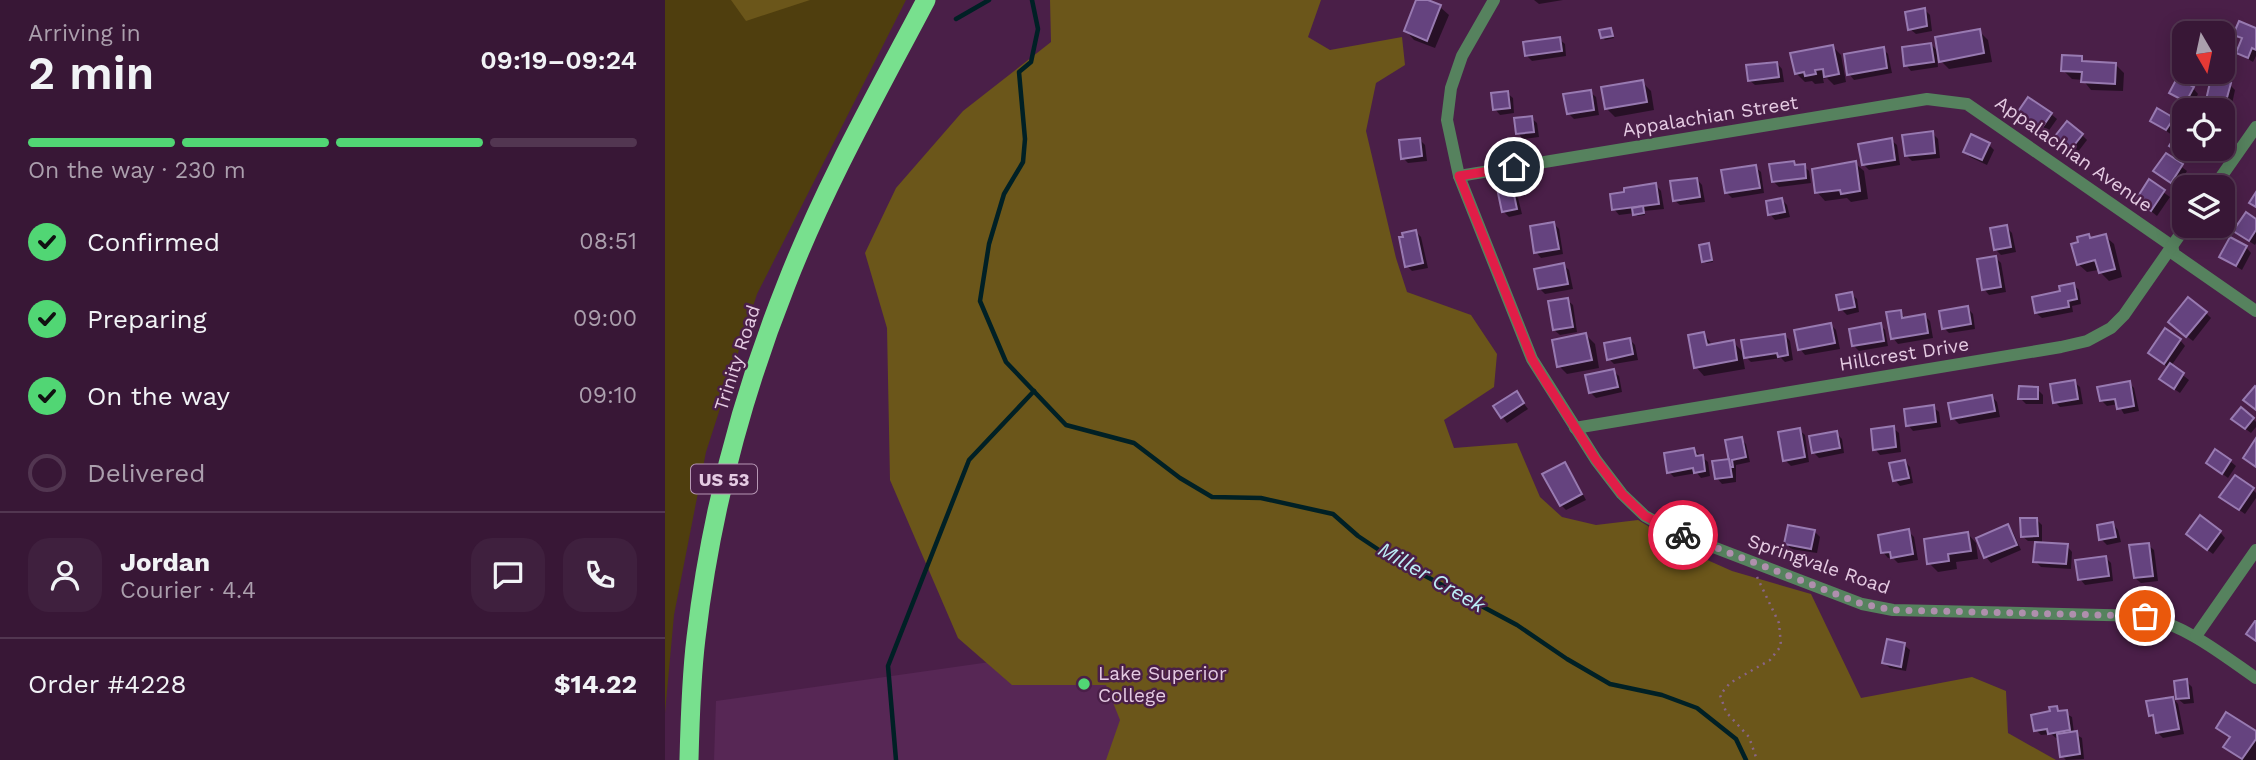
<!DOCTYPE html>
<meta charset="utf-8">
<style>
:root{--surface:#381736;--page:#3f203e;--text:#f1f3f6;--muted:#ab9fad;--line:#523651;--accent:#51d674}
body{margin:0;font-family:"Work Sans",sans-serif;background:var(--page);color:var(--text);height:100vh;display:flex;flex-direction:column;font-size:26px;white-space:nowrap}
*{box-sizing:border-box;margin:0}
p{font-size:23px;color:var(--muted)}
.icon{flex:none;width:38px;height:38px;fill:none;stroke:currentColor;stroke-width:2;stroke-linecap:round;stroke-linejoin:round}
.map{position:relative;flex:1;overflow:hidden}
.panel{display:flex;flex-direction:column;background:var(--surface);width:665px}
.panel>*{flex:none}
.needle{width:46px;rotate:171deg}
.buttons{position:absolute;left:1507px;top:21px;display:grid;gap:14px}
.buttons a{display:grid;place-items:center;width:63px;height:63px;border-radius:14px;background:var(--surface);box-shadow:0 4px 18px #0003,0 0 0 2px var(--line);font-size:35px}
.pin{position:absolute;display:grid;place-items:center;width:60px;height:60px;color:#fff;margin:-30px;border:4px solid #fff;border-radius:50%;box-shadow:0 2px 7px #0007}
.courier{position:absolute;display:grid;place-items:center;width:70px;height:70px;margin:-35px;border:5px solid #e11d48;border-radius:50%;background:#fff;color:#222;box-shadow:0 2px 9px #0007}
.head em{font-style:normal;font-weight:600}
.head div{display:flex;flex-direction:column-reverse}
.head{display:flex;align-items:center;justify-content:space-between;height:119px;padding:0 28px}
h1{font-size:46px;font-weight:600;line-height:52px}
.bar{display:grid;grid-template-columns:repeat(4,1fr);gap:10px 7px;align-content:center;height:84px;padding:0 28px}
.bar i{height:9px;border-radius:5px;background:var(--line)}
.bar .on{background:var(--accent)}
.bar p{grid-column:span 4}
.line{display:flex;align-items:center;gap:18px;padding:0 28px;border-top:2px solid var(--line)}
.line div{flex:1}
.round{display:grid;place-items:center;flex:none;width:74px;height:74px;border-radius:21px;background:var(--page)}
ol{padding:0 28px;list-style:none}
li{display:flex;align-items:center;gap:21px;height:77px}
li p{margin-inline-start:auto}
li .icon{padding:7px;border-radius:50%;background:var(--accent);color:#111;stroke-width:4}
li:last-child{color:var(--muted)}
li i{width:38px;height:38px;border:4px solid var(--line);border-radius:50%}
main{display:flex;flex:1;min-height:0}
.map>svg:first-child{display:block}
.built{fill:#572755}
.green{fill:#4f3e0e}
.forest{fill:#6b561a}
.shadow{fill:#0007}
.lines{fill:none;stroke-linecap:round;stroke-linejoin:round}
.stream{stroke:#002025;stroke-width:4.5}
.building{fill:#65437f;stroke:#987ab1;stroke-width:2}
.path{stroke:#896587;stroke-width:2.5;stroke-dasharray:2 5;stroke-linecap:butt}
.minor{stroke:#56825e;stroke-width:12}
.trunk{stroke:#78e08e;stroke-width:19}
.done{stroke:#af8fad;stroke-width:7;stroke-dasharray:0 12.6}
.route{stroke:#e11d48;stroke-width:9}
.poi-dot{fill:#51d674;stroke:#4a1f48;stroke-width:2.5}
.labels{text-anchor:middle;dominant-baseline:central;stroke-width:5;stroke-linejoin:round;paint-order:stroke}
.shield{fill:#4a1f48;stroke:#b697b4;stroke-width:2}
.shield-label{font-size:18px;font-weight:bold;fill:#e5cbe3}
.street-label{font-size:19px;fill:#e5cbe3;stroke:#4a1f48}
.poi-label{font-size:19px;fill:#e5cbe3;stroke:#4a1f48;text-anchor:start}
.water-label{font-size:21px;font-style:italic;fill:#bbedf6;stroke:#4a1f48}
</style>
<main>
<section class="panel">
<div class="head"><div><h1>2 min</h1><p>Arriving in</p></div><em>09:19–09:24</em></div>
<div class="bar"><i class="on"></i><i class="on"></i><i class="on"></i><i></i><p>On the way · 230 m</p></div>
<ol>
<li><svg class="icon" aria-label="check" viewBox="0 0 24 24"><path d="M5 12l5 5 9-10"/></svg>Confirmed<p>08:51</p></li>
<li><svg class="icon" aria-label="check" viewBox="0 0 24 24"><path d="M5 12l5 5 9-10"/></svg>Preparing<p>09:00</p></li>
<li><svg class="icon" aria-label="check" viewBox="0 0 24 24"><path d="M5 12l5 5 9-10"/></svg>On the way<p>09:10</p></li>
<li><i></i>Delivered</li>
</ol>
<div class="line" style="height:126px"><a class="round"><svg class="icon" aria-label="person" viewBox="0 0 24 24"><circle cx="12" cy="8" r="4"/><path d="M4 21q1-7 8-7t8 7"/></svg></a><div><b>Jordan</b><p>Courier · 4.4</p></div><a class="round"><svg class="icon" aria-label="chat" viewBox="0 0 24 24"><path d="M4 5h16v11H9l-5 4z"/></svg></a><a class="round"><svg class="icon" aria-label="phone" viewBox="0 0 24 24"><path d="M5 4h4l2 5-3 2q2 4 5 5l2-3 5 2v4C11 20 4 13 5 4z"/></svg></a></div>
<div class="line" style="height:91px"><div>Order #4228</div><b>$14.22</b></div>
</section>
<div class="map">
<svg width="1591" height="760" viewBox="0 0 1591 760">
<rect width="100%" height="100%" fill="#4a1f48"/>
<polygon class="built" points="572,627 680,760 49,760 51,701"/>
<polygon class="green" points="0,0 241,0 92,294 41,452 9,615 0,713"/>
<g class="forest">
<polygon points="66,0 145,0 81,21"/>
<polygon points="385,0 656,0 643,37 665,50 737,37 740,65 711,83 701,131 731,258 742,292 806,315 832,354 829,387 779,420 789,448 852,443 875,497 897,517 931,525 973,520 1031,555 1067,571 1146,594 1196,698 1307,677 1341,691 1343,733 1391,760 441,760 455,720 441,685 347,685 293,638 225,480 222,328 200,253 231,188 298,111 386,42"/>
</g>
<g class="shadow">
<polygon points="753,0 775,7 784,15 770,48 749,40 741,31"/>
<polygon points="869,0 898,0 874,4"/>
<polygon points="1260,10 1265,15 1267,31 1251,34 1245,29"/>
<polygon points="946,30 949,38 940,40 938,38"/>
<polygon points="1591,30 1591,56 1588,62 1573,53 1578,41 1570,34"/>
<polygon points="1314,31 1323,40 1327,62 1284,69 1272,57 1273,67 1246,71 1241,65 1266,44 1274,53"/>
<polygon points="894,39 900,44 901,56 867,61 861,55"/>
<polygon points="1168,47 1176,55 1181,82 1169,85 1162,78 1158,79 1159,83 1150,84 1147,81 1140,82 1131,73"/>
<polygon points="1218,49 1223,54 1227,73 1189,80 1184,74"/>
<polygon points="1416,58 1421,63 1450,64 1459,73 1458,91 1426,90 1418,80 1407,79 1398,70"/>
<polygon points="1112,63 1117,69 1119,82 1090,85 1084,80"/>
<polygon points="977,82 986,91 989,110 950,117 941,108"/>
<polygon points="1565,85 1570,90 1567,104 1547,99 1547,103 1565,109 1548,105 1543,99"/>
<polygon points="1528,88 1533,94 1527,106 1506,93"/>
<polygon points="925,92 931,97 934,115 909,119 904,114"/>
<polygon points="842,93 848,98 849,113 835,115 830,109"/>
<polygon points="1355,113 1386,114 1392,119 1382,133"/>
<polygon points="866,118 872,123 874,137 858,139 853,133"/>
<polygon points="1507,119 1513,125 1507,135 1487,121"/>
<polygon points="1267,133 1273,139 1275,158 1247,161 1241,155"/>
<polygon points="1417,135 1422,140 1412,153 1398,141"/>
<polygon points="1519,137 1519,149 1537,150 1529,162 1507,146"/>
<polygon points="755,140 760,145 762,161 743,163 738,158"/>
<polygon points="1226,140 1232,145 1235,165 1204,170 1199,165"/>
<polygon points="1324,145 1329,150 1322,165 1305,157 1300,151"/>
<polygon points="1501,155 1522,171 1512,187 1496,176"/>
<polygon points="1129,162 1133,166 1139,166 1144,171 1146,183 1114,187 1108,181"/>
<polygon points="1190,163 1199,171 1203,199 1186,202 1182,198 1160,201 1152,192"/>
<polygon points="1090,167 1096,172 1099,193 1067,198 1062,193"/>
<polygon points="1032,179 1037,185 1040,202 1015,205 1009,200"/>
<polygon points="1484,182 1505,197 1492,216 1472,200"/>
<polygon points="991,185 996,191 999,209 979,211 980,215 972,216 970,213 954,215 949,209"/>
<polygon points="848,192 853,198 857,214 844,217 838,211"/>
<polygon points="1117,200 1122,205 1125,217 1110,220 1105,214"/>
<polygon points="1591,221 1591,243 1590,245 1576,236"/>
<polygon points="889,224 894,229 898,254 876,258 871,252"/>
<polygon points="1341,227 1347,233 1351,252 1336,255 1331,250"/>
<polygon points="751,232 756,237 763,268 747,271 742,266"/>
<polygon points="1424,236 1427,239 1440,236 1449,244 1457,277 1444,281 1433,270 1422,272 1413,264"/>
<polygon points="1044,245 1048,262 1041,263 1038,261"/>
<polygon points="1581,247 1586,253 1577,270 1556,257"/>
<polygon points="1331,258 1336,263 1341,292 1324,295 1319,289"/>
<polygon points="898,265 904,270 908,289 880,294 874,288"/>
<polygon points="1408,285 1414,290 1416,304 1407,306 1408,312 1377,318 1371,313"/>
<polygon points="1186,294 1192,299 1194,312 1182,315 1176,309"/>
<polygon points="902,300 908,305 912,332 895,335 889,330"/>
<polygon points="1302,308 1308,314 1310,329 1284,333 1279,328"/>
<polygon points="1235,312 1241,319 1260,316 1265,321 1268,338 1233,344 1228,338"/>
<polygon points="1541,313 1546,318 1528,341 1511,328"/>
<polygon points="1166,325 1171,330 1175,349 1140,355 1135,349"/>
<polygon points="1215,325 1220,330 1223,346 1194,351 1189,346"/>
<polygon points="1039,334 1048,346 1068,342 1080,354 1120,335 1125,341 1128,360 1120,362 1116,358 1086,362 1077,353 1080,369 1039,376 1031,367"/>
<polygon points="921,335 930,344 934,368 902,374 894,366"/>
<polygon points="965,340 970,345 973,360 949,364 944,359"/>
<polygon points="1515,340 1520,346 1506,366 1524,380 1515,393 1502,384 1504,368 1485,353"/>
<polygon points="948,371 954,376 957,392 931,398 925,392"/>
<polygon points="1409,382 1415,387 1418,404 1395,407 1390,402"/>
<polygon points="1464,383 1469,388 1474,411 1459,414 1453,404 1442,406 1437,401"/>
<polygon points="1372,389 1378,395 1378,404 1361,404 1355,398"/>
<polygon points="851,393 863,409 842,423 830,407"/>
<polygon points="1327,397 1332,402 1335,417 1294,424 1288,418"/>
<polygon points="1268,407 1274,412 1276,427 1248,431 1243,425"/>
<polygon points="1588,419 1591,422 1591,427 1586,433 1574,424"/>
<polygon points="1228,428 1234,433 1236,452 1215,455 1210,449"/>
<polygon points="1134,430 1140,435 1144,462 1126,466 1120,460"/>
<polygon points="1171,433 1177,439 1179,453 1154,458 1149,453"/>
<polygon points="1076,439 1081,444 1085,462 1071,465 1071,482 1057,484 1052,478 1066,460"/>
<polygon points="1029,450 1043,462 1045,476 1036,478 1032,473 1009,477 1004,472"/>
<polygon points="1565,461 1571,466 1563,478 1543,463"/>
<polygon points="1240,462 1245,467 1248,483 1235,486 1230,480"/>
<polygon points="900,465 905,470 921,500 901,510 896,505"/>
<polygon points="1588,490 1591,493 1591,498 1580,514 1556,497"/>
<polygon points="1372,520 1377,525 1377,544 1402,546 1407,552 1406,569 1376,567 1370,561 1372,541 1363,541 1357,536"/>
<polygon points="1448,524 1453,530 1456,542 1442,545 1436,539"/>
<polygon points="1343,526 1348,532 1356,550 1326,563 1321,557"/>
<polygon points="1149,531 1155,537 1152,553 1126,549 1121,543"/>
<polygon points="1243,531 1249,537 1253,560 1233,563 1227,557 1223,558 1218,552"/>
<polygon points="1555,532 1560,538 1548,554 1529,540"/>
<polygon points="1303,534 1311,543 1313,559 1291,562 1292,569 1273,572 1264,563"/>
<polygon points="1483,545 1489,550 1493,581 1476,583 1470,578"/>
<polygon points="1441,558 1446,563 1448,581 1420,585 1415,579"/>
<polygon points="1239,645 1245,650 1241,671 1225,668 1219,663"/>
<polygon points="1521,681 1527,687 1529,703 1519,704 1513,699"/>
<polygon points="1508,698 1513,704 1519,734 1498,738 1492,732 1490,721 1485,715"/>
<polygon points="1391,708 1407,717 1409,733 1417,738 1419,759 1401,760 1397,756 1394,738 1391,738 1386,734 1376,735 1371,730"/>
<polygon points="1553,728 1591,733 1591,760 1576,760 1569,755 1560,747 1566,739"/>
</g>
<g class="lines">
<g class="stream">
<polyline points="367,0 373,29 366,62 354,72 360,139 358,162 339,194 324,244 315,301 341,362 401,425 469,443 515,478 547,497 596,498 668,514 693,536 723,556 852,625 902,659 945,684 997,695 1032,708 1071,739 1081,760"/>
<polyline points="291,19 324,0"/>
<polyline points="231,760 223,666 304,460 369,391"/>
</g>
</g>
<g class="building">
<polygon points="751,0 763,0 776,5 762,41 739,31"/>
<polygon points="1260,8 1262,26 1243,30 1240,12"/>
<polygon points="1574,21 1591,28 1591,50 1587,48 1583,58 1571,53 1577,38 1568,35"/>
<polygon points="946,28 948,36 936,38 934,30"/>
<polygon points="1315,29 1319,53 1274,62 1270,37"/>
<polygon points="895,37 897,51 860,56 858,42"/>
<polygon points="1266,43 1269,62 1239,66 1237,47"/>
<polygon points="1168,45 1174,74 1159,77 1158,69 1150,70 1151,74 1140,76 1139,72 1130,74 1125,53"/>
<polygon points="1219,47 1222,68 1182,75 1179,54"/>
<polygon points="1397,55 1417,56 1417,61 1451,63 1450,84 1416,82 1417,72 1396,71"/>
<polygon points="1112,62 1114,77 1083,81 1081,65"/>
<polygon points="1512,78 1529,87 1521,102 1504,93"/>
<polygon points="1546,78 1566,83 1560,105 1541,100"/>
<polygon points="978,80 982,102 940,109 936,87"/>
<polygon points="926,90 929,110 902,114 898,94"/>
<polygon points="843,91 845,108 828,110 826,93"/>
<polygon points="1363,97 1387,113 1376,129 1352,113"/>
<polygon points="1492,108 1509,118 1501,130 1485,121"/>
<polygon points="867,116 869,132 851,134 849,118"/>
<polygon points="1402,121 1418,134 1406,149 1390,136"/>
<polygon points="1268,131 1270,153 1240,156 1237,135"/>
<polygon points="1514,131 1519,135 1519,149 1529,149 1523,158 1504,146"/>
<polygon points="1306,134 1325,143 1317,160 1298,152"/>
<polygon points="755,138 757,156 736,159 734,140"/>
<polygon points="1227,138 1230,160 1197,165 1193,144"/>
<polygon points="1501,153 1518,164 1506,183 1488,171"/>
<polygon points="1129,161 1130,165 1140,164 1141,178 1107,182 1104,164"/>
<polygon points="1191,161 1195,191 1176,194 1175,190 1150,193 1147,169"/>
<polygon points="1091,165 1095,188 1060,193 1056,170"/>
<polygon points="1032,178 1035,197 1008,201 1005,181"/>
<polygon points="1484,179 1500,190 1486,211 1470,201"/>
<polygon points="991,183 994,204 947,210 945,194 959,192 959,188"/>
<polygon points="848,190 852,209 837,212 833,193"/>
<polygon points="1591,192 1591,207 1584,203"/>
<polygon points="1117,198 1120,212 1103,215 1101,201"/>
<polygon points="978,206 979,213 968,215 967,208"/>
<polygon points="1581,212 1591,219 1591,230 1584,241 1568,231"/>
<polygon points="889,222 894,249 869,253 865,226"/>
<polygon points="1342,225 1346,247 1329,250 1325,228"/>
<polygon points="751,230 758,263 740,267 734,237 738,237 737,233"/>
<polygon points="1424,234 1425,238 1441,234 1450,269 1434,273 1430,260 1412,265 1406,244 1413,242 1412,237"/>
<polygon points="1565,237 1582,246 1571,266 1554,257"/>
<polygon points="1044,243 1047,260 1037,262 1034,245"/>
<polygon points="1331,256 1336,287 1317,290 1312,259"/>
<polygon points="899,263 903,284 873,289 869,269"/>
<polygon points="1409,283 1412,299 1403,301 1404,307 1370,313 1367,297 1395,291 1394,286"/>
<polygon points="1187,292 1190,307 1174,310 1171,295"/>
<polygon points="1523,297 1542,312 1521,337 1503,322"/>
<polygon points="903,298 908,327 888,330 883,301"/>
<polygon points="1303,306 1306,324 1277,329 1274,311"/>
<polygon points="1236,310 1237,318 1260,314 1263,333 1226,339 1221,312"/>
<polygon points="1166,323 1170,343 1133,350 1129,330"/>
<polygon points="1216,323 1219,341 1187,346 1184,329"/>
<polygon points="1500,328 1516,339 1499,364 1483,353"/>
<polygon points="1039,332 1042,345 1069,340 1072,360 1029,368 1023,335"/>
<polygon points="921,333 927,360 892,367 887,340"/>
<polygon points="1120,334 1123,355 1113,357 1112,353 1079,358 1076,340"/>
<polygon points="965,338 968,354 942,360 939,343"/>
<polygon points="1505,363 1519,373 1509,389 1494,379"/>
<polygon points="949,369 953,387 924,393 920,375"/>
<polygon points="1410,380 1413,399 1388,403 1385,384"/>
<polygon points="1465,381 1469,406 1452,409 1450,399 1435,401 1432,387"/>
<polygon points="1354,386 1373,387 1373,399 1353,399"/>
<polygon points="1590,386 1591,387 1591,410 1578,400"/>
<polygon points="852,391 859,403 836,418 828,406"/>
<polygon points="1327,395 1330,411 1286,419 1283,403"/>
<polygon points="1269,405 1271,422 1241,426 1239,409"/>
<polygon points="1576,407 1589,418 1580,429 1566,419"/>
<polygon points="1229,426 1231,447 1208,450 1206,429"/>
<polygon points="1135,428 1140,457 1118,461 1113,432"/>
<polygon points="1172,431 1175,448 1147,453 1144,436"/>
<polygon points="1077,437 1081,457 1067,460 1068,467 1065,467 1060,440"/>
<polygon points="1591,438 1591,467 1578,458"/>
<polygon points="1029,448 1031,456 1038,455 1040,471 1029,473 1028,468 1002,473 999,453"/>
<polygon points="1550,449 1566,460 1557,474 1541,463"/>
<polygon points="1064,459 1067,477 1050,479 1047,461"/>
<polygon points="1240,460 1244,478 1228,481 1224,463"/>
<polygon points="900,462 917,494 895,506 877,474"/>
<polygon points="1570,475 1589,488 1574,510 1554,497"/>
<polygon points="1535,515 1556,531 1542,550 1521,534"/>
<polygon points="1355,518 1372,518 1373,536 1356,537"/>
<polygon points="1448,522 1451,537 1434,540 1432,525"/>
<polygon points="1343,524 1352,545 1319,558 1311,538"/>
<polygon points="1123,525 1150,530 1146,549 1119,544"/>
<polygon points="1244,529 1248,554 1226,558 1225,552 1216,553 1213,535"/>
<polygon points="1303,532 1306,551 1283,554 1284,561 1262,564 1259,539"/>
<polygon points="1370,542 1403,544 1401,564 1368,562"/>
<polygon points="1484,543 1488,576 1469,578 1464,545"/>
<polygon points="1441,556 1444,576 1413,580 1410,560"/>
<polygon points="1590,621 1591,621 1591,641 1581,634"/>
<polygon points="1222,639 1240,643 1236,667 1217,663"/>
<polygon points="1522,679 1524,698 1511,699 1509,681"/>
<polygon points="1508,697 1514,729 1491,733 1488,715 1484,716 1481,701"/>
<polygon points="1392,706 1393,711 1402,710 1405,730 1383,734 1382,729 1369,731 1366,715 1385,711 1384,707"/>
<polygon points="1561,712 1591,731 1591,739 1577,759 1558,747 1565,737 1551,728"/>
<polygon points="1412,731 1415,754 1395,757 1392,734"/>
</g>
<g class="lines">
<polyline class="path" points="1092,577 1114,623 1116,646 1105,660 1065,683 1055,695 1061,712 1084,737 1092,760"/>
<g class="minor">
<path d="M 829,0 L 797,56 L 786,88 L 782,120 L 794,176 L 867,359 L 931,460 L 957,494 L 980,516 L 1009,532 L 1197,604 L 1228,610 L 1480,616 C 1523,627 1555,653 1591,678"/>
<polyline points="794,176 1262,99 1302,104 1507,246 1509,254 1591,311"/>
<polyline points="1549,187 1591,127"/>
<polyline points="910,428 1396,347 1422,341 1446,328 1459,315 1521,226"/>
<polyline points="1531,636 1591,550"/>
</g>
<path class="trunk" d="M 24,760 C 25,719 26,679 31,638 C 45,518 76,398 121,285 C 159,187 212,93 261,0"/>
</g>
<g class="lines">
<polyline class="done" points="1018,535 1197,604 1228,610 1480,616"/>
<polyline class="route" points="849,167 794,176 867,359 881,382 931,460 957,494 980,516 1018,535"/>
</g>
<circle class="poi-dot" cx="419" cy="684" r="7"/>
<g class="labels">
<rect class="shield" x="26" y="464.5" width="66" height="29" rx="5"/>
<g class="shield-label">
<text x="59" y="479">US 53</text>
</g>
<g class="street-label">
<text transform="translate(1045 116) rotate(-9)">Appalachian Street</text>
<text transform="translate(1409 154) rotate(35)">Appalachian Avenue</text>
<text transform="translate(1239 354) rotate(-9)">Hillcrest Drive</text>
<text transform="translate(72 358) rotate(-72)">Trinity Road</text>
<text transform="translate(1154 564) rotate(19)">Springvale Road</text>
</g>
<g class="poi-label">
<text x="433" y="673">Lake Superior<tspan x="433" dy="22">College</tspan></text>
</g>
<g class="water-label">
<text transform="translate(767 577) rotate(30)">Miller Creek</text>
</g>
</g>
</svg>
<div class="buttons">
<a><svg class="needle" viewBox="-14 -14 28 28"><path d="M0-13l5 13h-10z" fill="#e53935"/><path d="M0 13l5-13h-10z" fill="#ab9fad"/></svg></a>
<a><svg class="icon" aria-label="locate" viewBox="0 0 24 24"><circle cx="12" cy="12" r="6"/><path d="M12 2v4M12 18v4M2 12h4M18 12h4"/></svg></a>
<a><svg class="icon" aria-label="layers" viewBox="0 0 24 24"><path d="M12 4l9 5-9 5-9-5zM3 14l9 5 9-5"/></svg></a>
</div>
<div class="pin" style="left:1480px;top:616px;background:#ea580c"><svg class="icon" aria-label="bag" viewBox="0 0 24 24"><path d="M5 8h14l-1 12H6zM9 8a3 3 0 0 1 6 0"/></svg></div>
<div class="pin" style="left:849px;top:167px;background:#1f2937"><svg class="icon" aria-label="home" viewBox="0 0 24 24"><path d="M3 11l9-7 9 7M6 9v11h12V9"/></svg></div>
<div class="courier" style="left:1018px;top:535px"><svg class="icon" aria-label="bike" viewBox="0 0 24 24"><circle cx="6" cy="16" r="4"/><circle cx="18" cy="16" r="4"/><path d="M6 16l4-8h5l3 8M10 8l3 8H6M13 5h3"/></svg></div>
</div>
</main>
